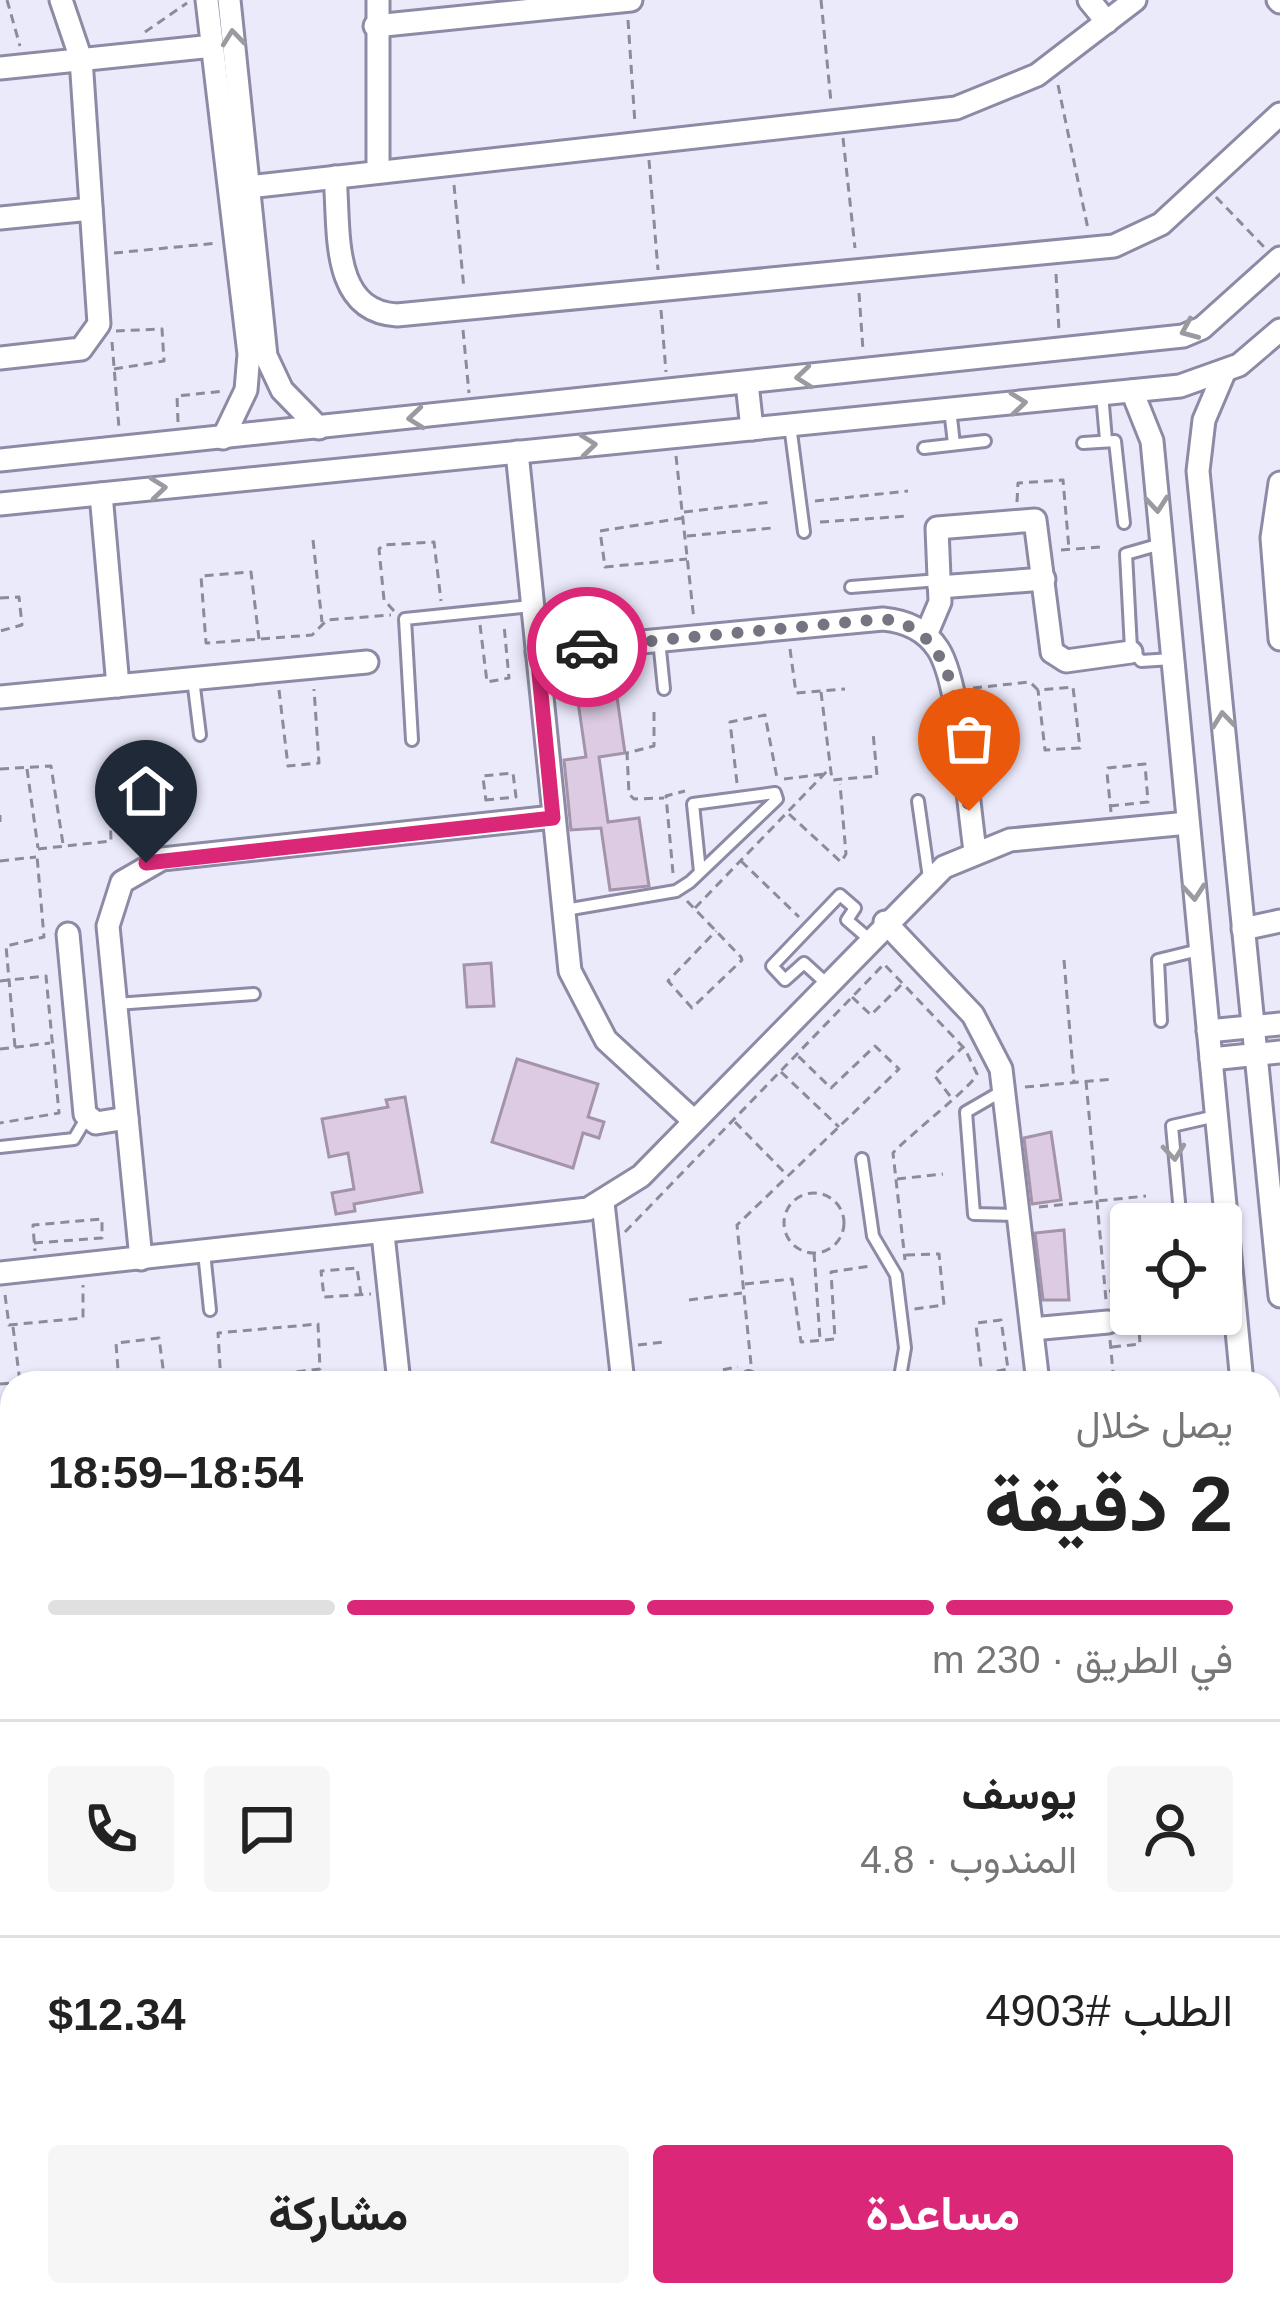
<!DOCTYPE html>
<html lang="ar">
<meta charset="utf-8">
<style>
:root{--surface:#fff;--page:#f6f6f6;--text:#222;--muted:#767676;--line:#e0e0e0;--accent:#db2777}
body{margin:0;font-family:Helvetica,Vazirmatn,sans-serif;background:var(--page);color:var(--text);direction:rtl;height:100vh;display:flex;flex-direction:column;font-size:45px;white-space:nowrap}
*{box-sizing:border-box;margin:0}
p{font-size:39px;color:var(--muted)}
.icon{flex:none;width:66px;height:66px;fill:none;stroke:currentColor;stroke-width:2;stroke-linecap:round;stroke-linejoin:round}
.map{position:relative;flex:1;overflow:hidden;direction:ltr}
.sheet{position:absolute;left:0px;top:1371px;width:1281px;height:936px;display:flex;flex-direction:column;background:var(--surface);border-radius:36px 36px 0 0;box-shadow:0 3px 9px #0004;direction:rtl}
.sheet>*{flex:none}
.controls{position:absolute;left:1110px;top:1203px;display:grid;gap:24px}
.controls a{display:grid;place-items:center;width:132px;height:132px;border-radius:12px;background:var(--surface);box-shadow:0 3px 9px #0004;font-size:60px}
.pin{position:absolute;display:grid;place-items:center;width:102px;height:102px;color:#fff;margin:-123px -51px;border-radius:50% 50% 50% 0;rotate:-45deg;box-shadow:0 0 12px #0007}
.pin .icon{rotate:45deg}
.courier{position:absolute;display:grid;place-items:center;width:120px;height:120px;margin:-60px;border:9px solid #db2777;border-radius:50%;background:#fff;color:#222;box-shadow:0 3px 15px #0007}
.head em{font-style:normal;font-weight:700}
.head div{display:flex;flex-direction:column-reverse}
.head{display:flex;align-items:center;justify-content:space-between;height:204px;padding:0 48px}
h1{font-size:78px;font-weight:700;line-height:90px}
.bar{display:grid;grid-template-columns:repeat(4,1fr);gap:18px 12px;align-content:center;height:144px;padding:0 48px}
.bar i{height:15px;border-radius:9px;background:var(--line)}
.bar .active{background:var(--accent)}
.bar p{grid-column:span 4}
.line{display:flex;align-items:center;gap:30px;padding:0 48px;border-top:3px solid var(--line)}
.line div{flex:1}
.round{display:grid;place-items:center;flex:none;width:126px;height:126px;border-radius:12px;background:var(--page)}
.primary-button{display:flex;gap:24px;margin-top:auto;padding:24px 48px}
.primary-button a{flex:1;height:138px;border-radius:12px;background:var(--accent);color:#fff;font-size:48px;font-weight:700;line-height:138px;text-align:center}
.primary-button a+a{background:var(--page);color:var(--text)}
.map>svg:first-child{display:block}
.building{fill:#dccbe3;stroke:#a494aa;stroke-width:3}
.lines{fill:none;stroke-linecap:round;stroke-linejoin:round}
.service-casing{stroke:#8c8aa4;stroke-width:16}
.minor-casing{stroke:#8c8aa4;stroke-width:27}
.path{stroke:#8c8b99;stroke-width:3;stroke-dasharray:9 6;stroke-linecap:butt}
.service{stroke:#fff;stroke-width:10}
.minor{stroke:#fff;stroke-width:21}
.oneway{stroke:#9a9aa0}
.done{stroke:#757481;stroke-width:12;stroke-dasharray:0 21.6}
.route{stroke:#db2777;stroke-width:15}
</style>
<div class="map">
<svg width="1280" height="2307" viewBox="0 0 1280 2307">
<rect width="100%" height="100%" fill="#ebeafb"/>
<g class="building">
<polygon points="615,683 625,753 599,757 608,822 639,818 649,886 610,890 601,828 571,830 564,760 586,757 576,688"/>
<polygon points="491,963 494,1006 467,1007 464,965"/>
<polygon points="517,1059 598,1084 588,1117 604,1122 599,1138 583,1133 573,1168 492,1142"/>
<polygon points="405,1097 422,1192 354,1204 355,1211 336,1214 332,1193 354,1189 348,1153 329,1157 322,1119 388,1107 386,1100"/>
<polygon points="1051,1132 1061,1200 1032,1204 1024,1138"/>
<polygon points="1064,1230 1069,1300 1043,1300 1035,1233"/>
</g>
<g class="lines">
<defs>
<g id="service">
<polyline points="1102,394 1106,440"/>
<polyline points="950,409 954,444"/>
<polyline points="790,425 804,532"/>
<polyline points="1083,443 1115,441 1124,523"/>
<polyline points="924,448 985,441"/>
<polyline points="1161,544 1126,554 1131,649 1141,661 1172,659"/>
<polyline points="851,587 939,580"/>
<polyline points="659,640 664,689"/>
<polyline points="193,679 200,735"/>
<polyline points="412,740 405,619 531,606"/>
<polyline points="918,801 929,878"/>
<polyline points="565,910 676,891 690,882 777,799 775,793 693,804 700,872"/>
<polyline points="826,983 804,963 785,980 772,966 840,895 855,908 847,920 869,939"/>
<polyline points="116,1004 254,994"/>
<polyline points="1161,1021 1158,960 1199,950"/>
<polyline points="1004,1090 966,1112 974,1214 1017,1215"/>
<polyline points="0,1147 74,1139 87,1117"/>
<polyline points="862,1159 873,1236 896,1275 905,1348 899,1383"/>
<polyline points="1181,1224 1172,1126 1216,1116"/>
<polyline points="204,1252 210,1310"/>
<polyline points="749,1377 750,1383"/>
<polyline points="0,1905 12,1903"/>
<polyline points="0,2061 12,2060"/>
</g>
<g id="minor">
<polyline points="207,0 249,354 246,390 223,438"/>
<polyline points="229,0 266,356 282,390 319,428"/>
<polyline points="378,0 378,172"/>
<polyline points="1089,0 1107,22"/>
<polyline points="1278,0 1280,2"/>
<polyline points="375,26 631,0"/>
<polyline points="0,68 213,46"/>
<path d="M 335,177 C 340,228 329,311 397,315 L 1114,246 L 1161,224 L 1280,114"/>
<polyline points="248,187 956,108 1037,75 1135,0"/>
<polyline points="0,218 91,209"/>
<polyline points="0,358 81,349 99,324 81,59 61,0"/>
<polyline points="1224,373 1204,420 1198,471 1280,1296"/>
<polyline points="747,383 752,429"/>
<polyline points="1132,391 1152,441 1242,1383"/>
<polyline points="517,452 570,971 606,1040 694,1121"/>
<polyline points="0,460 1183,336 1202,328 1280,258"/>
<polyline points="1280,483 1272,538 1280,639"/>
<polyline points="101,494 118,686"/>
<polyline points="0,504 1180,386 1239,365 1280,330"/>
<polyline points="939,587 1044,579"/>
<polyline points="926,635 940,602 937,528 1035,520 1052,652 1066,661 1131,652"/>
<path d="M 537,652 L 883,619 C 905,621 925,629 938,649 C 960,682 968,805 975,850"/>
<polyline points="0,697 367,662"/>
<polyline points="885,922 973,1015 1001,1069 1038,1383"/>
<polyline points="1243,929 1280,921"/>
<polyline points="68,934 85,1114 96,1123 127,1118"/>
<polyline points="1208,1031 1280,1024"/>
<polyline points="1211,1059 1280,1052"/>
<polyline points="603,1203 623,1383"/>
<polyline points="383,1234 399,1383"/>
<polyline points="141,1259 108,926 122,882 162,859 553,817"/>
<polyline points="0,1273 588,1209 641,1176 944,867 1010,840 1188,823"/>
<polyline points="1032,1329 1108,1322"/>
<polyline points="1269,1666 1280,1780"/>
<polyline points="0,1718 12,1717"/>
<polyline points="1269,2086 1280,2079"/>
<polyline points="1269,2104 1280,2109"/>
<polyline points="0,2178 12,2191"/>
<polyline points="565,2295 567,2307"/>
</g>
</defs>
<use href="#service" class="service-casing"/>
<use href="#minor" class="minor-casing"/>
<g class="path">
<polyline points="7,0 20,46"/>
<polyline points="821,0 831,102"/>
<polyline points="628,20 635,124"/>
<polyline points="145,32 187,3"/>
<polyline points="1058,85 1088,229"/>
<polyline points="843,138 855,248"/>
<polyline points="649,160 658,270"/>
<polyline points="454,185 464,289"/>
<polyline points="1216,197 1264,247"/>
<polyline points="114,253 218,243"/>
<polyline points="1056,274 1059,331"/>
<polyline points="859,293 863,350"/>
<polyline points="661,310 666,372"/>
<polyline points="463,330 469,393"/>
<polyline points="112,342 119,428"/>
<polyline points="114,369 164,361 162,329 116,331"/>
<polyline points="178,422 177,396 225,391"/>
<polyline points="676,456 694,620"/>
<polyline points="815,501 908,491"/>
<polyline points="1017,502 1018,483 1063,480 1069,549"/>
<polyline points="684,512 771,502"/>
<polyline points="683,518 600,531 605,567 687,559"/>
<polyline points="820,522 908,516"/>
<polyline points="687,536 772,528"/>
<polyline points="313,540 322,622"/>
<polyline points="1061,550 1101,547"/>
<polyline points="0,598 19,597 22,625 0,631"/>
<polyline points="394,611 384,600 379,549 384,545 434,542 441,601"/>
<polyline points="480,625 487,682 509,678 504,625"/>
<polyline points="259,639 251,572 201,576 206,643 208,643 312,635 327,620 391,615"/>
<polyline points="790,649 796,693 845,689"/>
<polyline points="973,688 1030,682 1038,690 1073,687 1080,748 1045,750 1038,690"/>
<polyline points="279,690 288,766 319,763 314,689"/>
<polyline points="821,692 832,780 877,776 873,732"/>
<polyline points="654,712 654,746 627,753 629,794 634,799 664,798"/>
<polyline points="0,769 51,766 63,844"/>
<polyline points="27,769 38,848"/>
<polyline points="784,779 824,774"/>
<polyline points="737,783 730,722 765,715 777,778"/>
<polyline points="485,800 516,797 513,773 483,776 483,778 486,801"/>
<polyline points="1110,806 1148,802 1145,764 1108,768 1107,773 1111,812"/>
<polyline points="789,814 841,862 846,854 840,784"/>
<polyline points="0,815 0,822"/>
<polyline points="38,849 111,841 109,777 157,772 168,838"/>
<polyline points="0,861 36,857"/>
<polyline points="741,861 799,917"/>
<polyline points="673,873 666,796 685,791"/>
<polyline points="687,901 741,957 742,960 692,1008 668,981 716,931"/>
<polyline points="695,908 829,769"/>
<polyline points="1064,960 1074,1082"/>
<polyline points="0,981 46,976 59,1113 0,1123"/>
<polyline points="852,997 871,1015 901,985"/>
<polyline points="15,1047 6,946 44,937 37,856"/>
<polyline points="0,1049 50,1043"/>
<polyline points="781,1072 839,1127"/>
<polyline points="1086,1081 1106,1300"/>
<polyline points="1025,1087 1113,1079"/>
<polyline points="950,1096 934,1075 963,1047"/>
<polyline points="735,1122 787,1175"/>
<polyline points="897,1179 943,1174"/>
<circle cx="814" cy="1223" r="30"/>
<polyline points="1039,1207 1146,1196"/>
<path d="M 625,1232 L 884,964 L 965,1049 L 977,1074 C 974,1085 908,1136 893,1153 L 905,1260"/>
<polyline points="34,1243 102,1238 102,1219 33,1225 33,1227 35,1251"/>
<polyline points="814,1253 820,1339"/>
<polyline points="906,1255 939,1254 944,1305 914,1309"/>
<polyline points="745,1284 792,1279 801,1342 835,1339 831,1272 870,1266"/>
<polyline points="1109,1291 1131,1290"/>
<polyline points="5,1295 9,1325 83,1318 83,1285"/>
<polyline points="361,1295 357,1268 321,1271 324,1297 371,1294"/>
<polyline points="689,1300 742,1293"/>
<polyline points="13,1327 20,1382"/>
<polyline points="1110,1340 1114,1383"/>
<polyline points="638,1345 663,1342"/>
<polyline points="1112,1347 1140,1344 1138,1314"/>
<polyline points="751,1364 737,1225 899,1069 875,1046 831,1088 797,1055"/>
<polyline points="982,1374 1008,1369 1001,1320 977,1323 976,1326 983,1383"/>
<polyline points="119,1383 116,1343 159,1338 165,1383"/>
<polyline points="221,1383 218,1333 318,1324 320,1369 250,1377 247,1383"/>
<polyline points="722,1383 721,1370 738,1367"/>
<polyline points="0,1384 118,1373"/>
<polyline points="0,1432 12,1431"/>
<polyline points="0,1486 12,1484"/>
<polyline points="0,1506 12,1505"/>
<polyline points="12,1556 5,1560 12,1603"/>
<polyline points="0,1618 12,1617"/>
<polyline points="0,1678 12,1677"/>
<polyline points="0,2009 12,2008"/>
</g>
<use href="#service" class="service"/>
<use href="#minor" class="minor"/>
</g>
<defs><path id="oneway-chevron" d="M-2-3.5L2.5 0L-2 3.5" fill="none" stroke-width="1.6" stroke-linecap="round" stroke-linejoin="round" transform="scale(3)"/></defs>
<g class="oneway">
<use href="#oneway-chevron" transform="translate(233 38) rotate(-96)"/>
<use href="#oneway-chevron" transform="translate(1189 330) rotate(157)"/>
<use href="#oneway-chevron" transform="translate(804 377) rotate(174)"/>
<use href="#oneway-chevron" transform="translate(1018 403) rotate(-6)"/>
<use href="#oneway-chevron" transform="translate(416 418) rotate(174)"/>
<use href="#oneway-chevron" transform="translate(588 445) rotate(-6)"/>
<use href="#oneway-chevron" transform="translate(158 488) rotate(-6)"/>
<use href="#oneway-chevron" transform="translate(1157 504) rotate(85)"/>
<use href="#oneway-chevron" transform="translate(1223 720) rotate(-96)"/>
<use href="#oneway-chevron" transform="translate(1194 892) rotate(85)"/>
<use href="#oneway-chevron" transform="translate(1174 1152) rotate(84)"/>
</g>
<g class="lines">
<path class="done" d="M 587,647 L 883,619 C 967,628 959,746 969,811"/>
<polyline class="route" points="146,863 553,818 537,652 587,647"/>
</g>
</svg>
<div class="controls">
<a><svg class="icon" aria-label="locate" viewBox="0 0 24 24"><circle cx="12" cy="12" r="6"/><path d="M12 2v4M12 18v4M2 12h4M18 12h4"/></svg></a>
</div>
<div class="pin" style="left:969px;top:811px;background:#ea580c"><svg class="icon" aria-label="bag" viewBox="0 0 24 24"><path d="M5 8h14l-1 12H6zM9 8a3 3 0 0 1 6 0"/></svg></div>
<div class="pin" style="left:146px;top:863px;background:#1f2937"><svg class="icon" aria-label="home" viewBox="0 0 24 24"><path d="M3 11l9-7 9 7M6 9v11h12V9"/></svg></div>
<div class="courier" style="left:587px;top:647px"><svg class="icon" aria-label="car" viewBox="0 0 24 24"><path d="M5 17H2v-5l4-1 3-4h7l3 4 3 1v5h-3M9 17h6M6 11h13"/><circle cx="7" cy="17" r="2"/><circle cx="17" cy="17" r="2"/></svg></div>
<section class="sheet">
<div class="head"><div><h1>2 دقيقة</h1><p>يصل خلال</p></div><em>18:54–18:59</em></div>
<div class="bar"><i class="active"></i><i class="active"></i><i class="active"></i><i></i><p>في الطريق · 230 m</p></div>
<div class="line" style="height:216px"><a class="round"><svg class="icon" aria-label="person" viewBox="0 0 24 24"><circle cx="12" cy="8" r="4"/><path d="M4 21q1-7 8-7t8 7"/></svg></a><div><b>يوسف</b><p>المندوب · 4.8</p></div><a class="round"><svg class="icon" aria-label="chat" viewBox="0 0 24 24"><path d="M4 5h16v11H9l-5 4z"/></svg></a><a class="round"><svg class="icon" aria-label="phone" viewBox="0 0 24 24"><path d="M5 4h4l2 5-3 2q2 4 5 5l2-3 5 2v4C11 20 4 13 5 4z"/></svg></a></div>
<div class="line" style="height:156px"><div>الطلب #4903</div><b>$12.34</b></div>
<div class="primary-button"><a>مساعدة</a><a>مشاركة</a></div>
</section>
</div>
